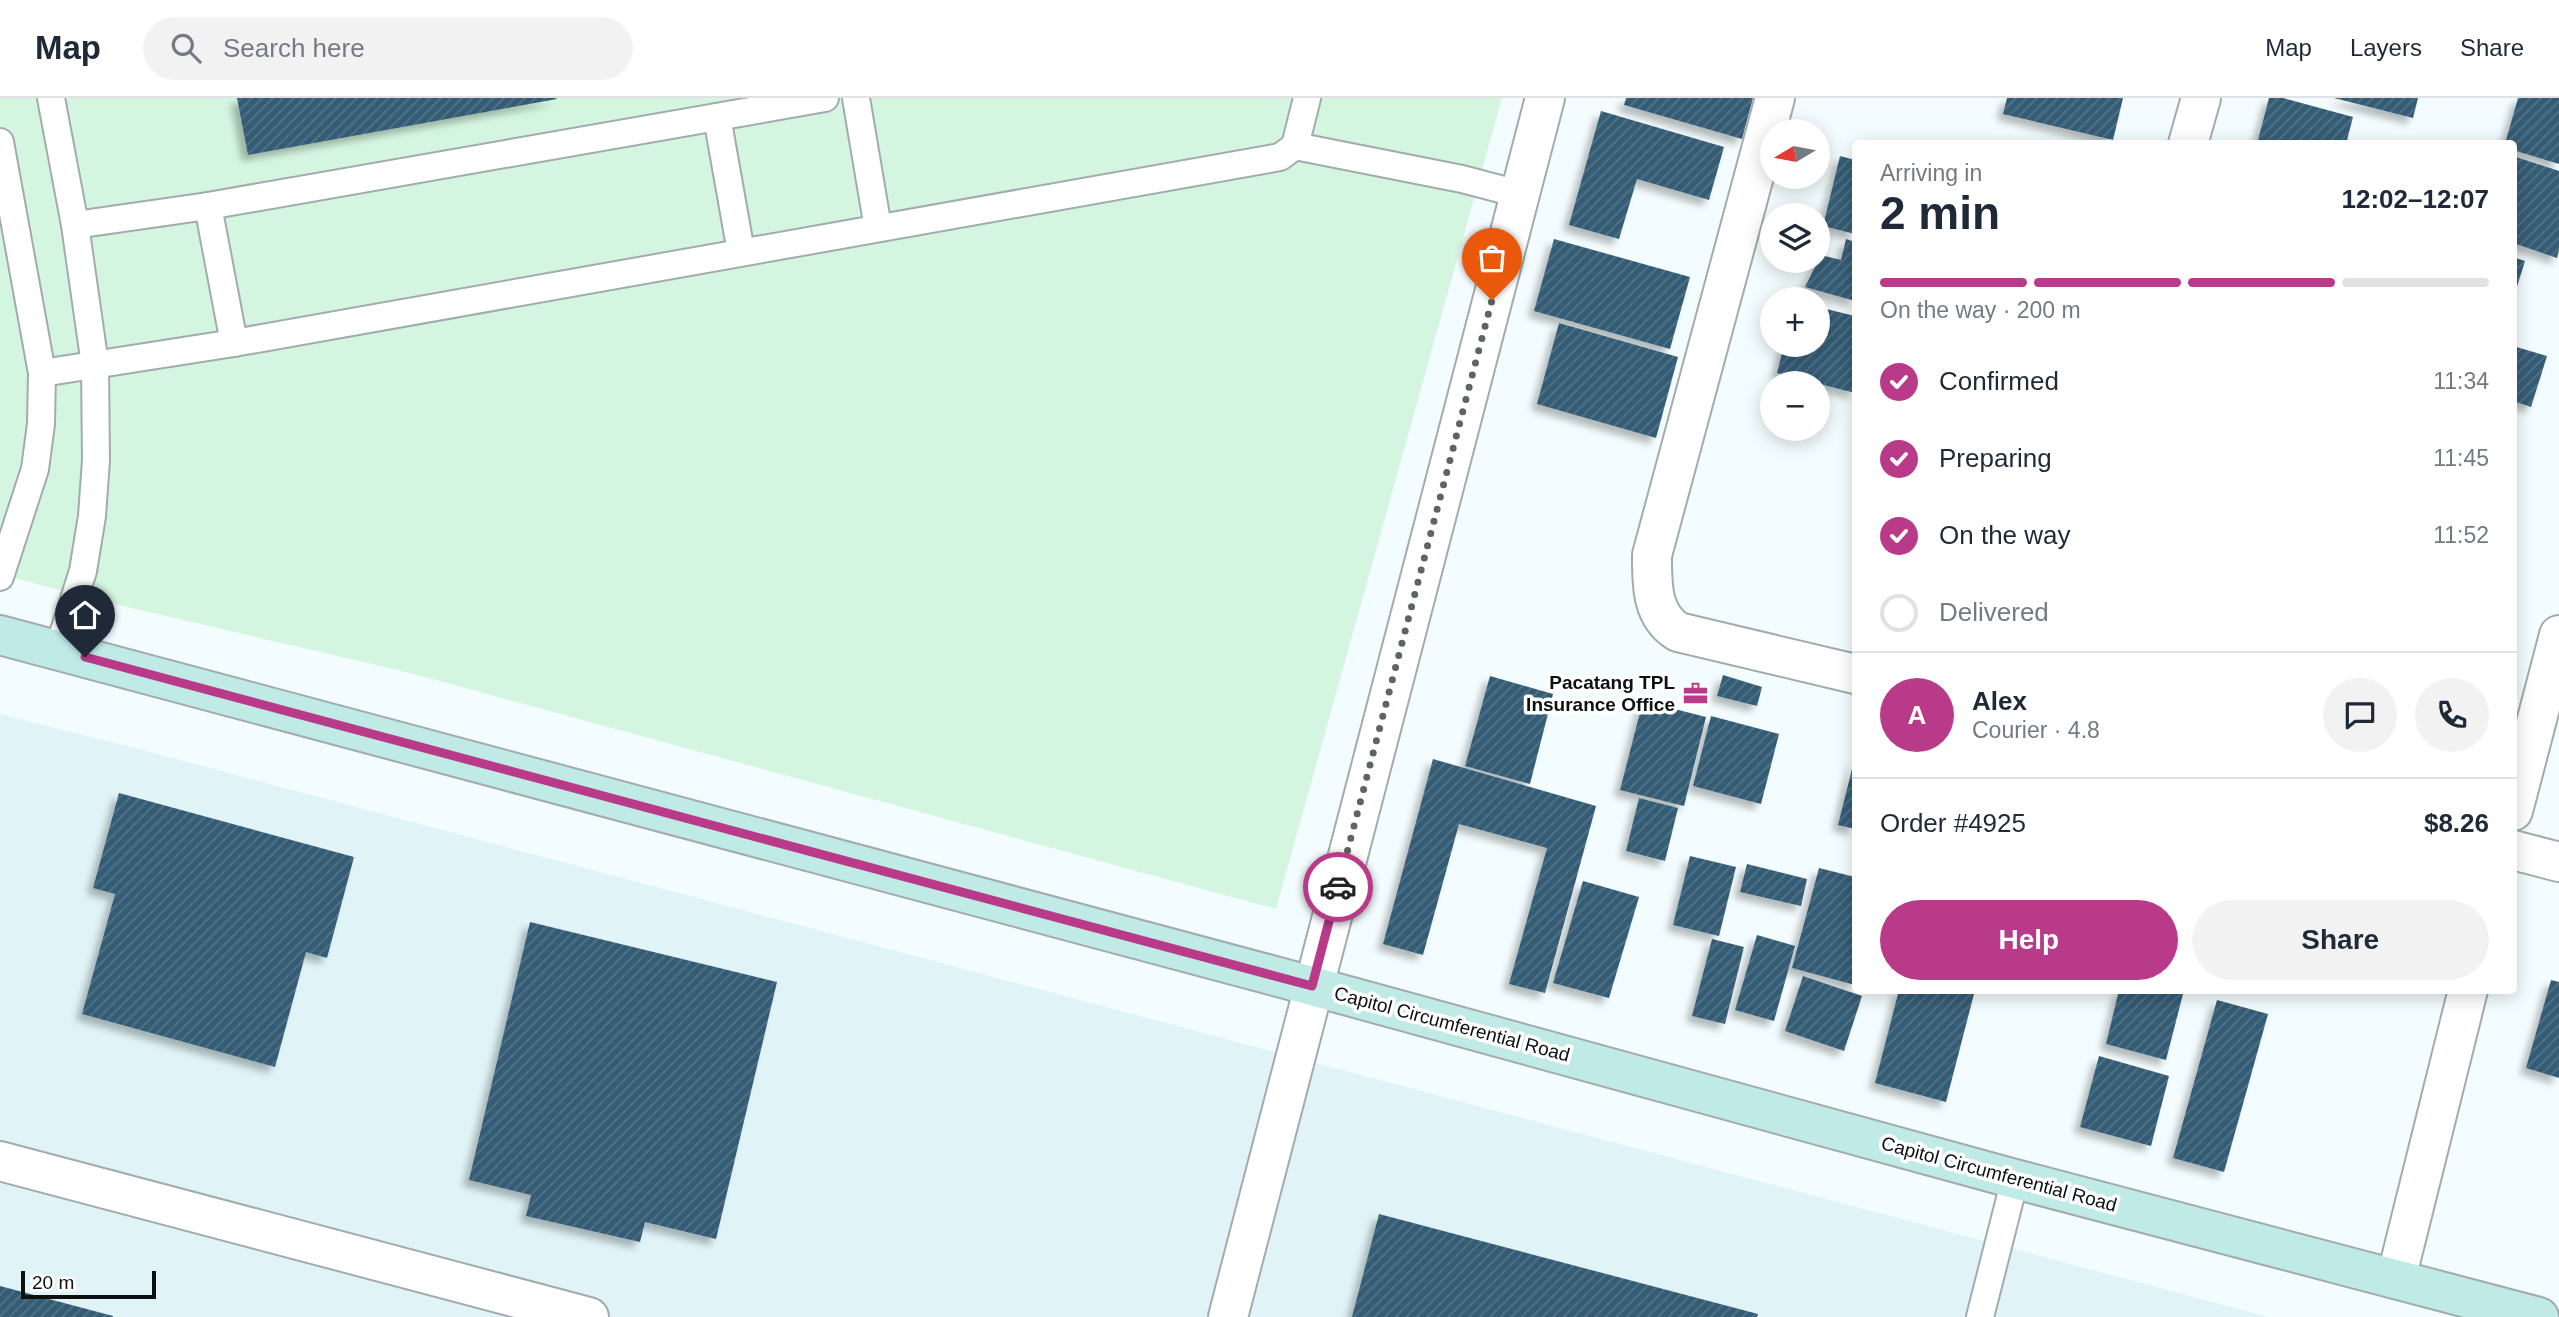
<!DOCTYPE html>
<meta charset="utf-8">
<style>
:root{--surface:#fff;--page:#f2f2f3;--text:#1f2937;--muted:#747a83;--line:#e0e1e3;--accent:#b83a88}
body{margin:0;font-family:Arial,sans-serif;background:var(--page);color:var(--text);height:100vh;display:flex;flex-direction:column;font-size:26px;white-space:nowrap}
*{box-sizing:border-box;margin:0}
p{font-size:23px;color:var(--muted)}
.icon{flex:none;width:38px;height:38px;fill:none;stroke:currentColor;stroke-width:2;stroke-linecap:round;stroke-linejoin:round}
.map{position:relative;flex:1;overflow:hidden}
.panel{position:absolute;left:1852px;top:42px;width:665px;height:854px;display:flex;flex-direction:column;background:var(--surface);border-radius:7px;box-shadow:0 4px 18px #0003}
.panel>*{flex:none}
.needle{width:46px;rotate:260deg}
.controls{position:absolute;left:1760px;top:21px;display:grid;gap:14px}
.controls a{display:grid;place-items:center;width:70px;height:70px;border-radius:50%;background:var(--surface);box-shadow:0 4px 18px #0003;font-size:35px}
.scale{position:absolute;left:21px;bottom:18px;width:135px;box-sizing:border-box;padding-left:7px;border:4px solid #0d1011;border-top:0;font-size:19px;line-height:24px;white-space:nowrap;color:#0d1011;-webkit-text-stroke:5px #fff;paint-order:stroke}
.pin{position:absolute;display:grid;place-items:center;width:60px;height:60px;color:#fff;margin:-72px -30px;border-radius:50% 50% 50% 0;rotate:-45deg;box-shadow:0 0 7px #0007}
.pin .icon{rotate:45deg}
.courier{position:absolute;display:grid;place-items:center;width:70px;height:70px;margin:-35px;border:5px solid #b83a88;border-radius:50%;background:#fff;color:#222;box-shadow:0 2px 9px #0007}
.overview em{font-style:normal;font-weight:600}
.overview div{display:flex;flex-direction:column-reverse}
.overview{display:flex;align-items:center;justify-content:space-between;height:119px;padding:0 28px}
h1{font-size:46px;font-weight:600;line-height:52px}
.bar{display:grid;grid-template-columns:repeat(4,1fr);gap:10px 7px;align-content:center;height:84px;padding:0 28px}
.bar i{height:9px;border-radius:5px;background:var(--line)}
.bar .on{background:var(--accent)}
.bar p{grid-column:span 4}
.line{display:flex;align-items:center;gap:18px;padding:0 28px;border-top:2px solid var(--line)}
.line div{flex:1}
.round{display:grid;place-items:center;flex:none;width:74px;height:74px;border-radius:37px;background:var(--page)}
ol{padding:0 28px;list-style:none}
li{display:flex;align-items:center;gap:21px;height:77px}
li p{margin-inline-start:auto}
li .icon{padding:7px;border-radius:50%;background:var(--accent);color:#fff;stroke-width:4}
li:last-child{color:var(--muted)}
li i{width:38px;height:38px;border:4px solid var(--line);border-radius:50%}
.cta{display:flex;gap:14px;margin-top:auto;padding:14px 28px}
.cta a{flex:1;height:80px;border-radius:42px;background:var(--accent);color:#fff;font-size:28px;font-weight:600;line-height:80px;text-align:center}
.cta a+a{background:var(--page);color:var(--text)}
header{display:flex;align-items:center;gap:42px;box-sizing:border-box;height:98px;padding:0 35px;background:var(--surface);border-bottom:2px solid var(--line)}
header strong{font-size:33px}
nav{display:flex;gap:38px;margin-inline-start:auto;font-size:24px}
.search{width:490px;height:63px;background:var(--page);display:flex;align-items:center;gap:18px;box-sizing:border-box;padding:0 24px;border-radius:38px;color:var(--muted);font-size:26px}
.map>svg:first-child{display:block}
.built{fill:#e0f3f6}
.green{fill:#d4f6e0}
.building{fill:url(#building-hatch);filter:url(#shadow)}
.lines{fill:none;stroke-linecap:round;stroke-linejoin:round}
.service-casing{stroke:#a2abad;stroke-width:30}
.minor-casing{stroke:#a2abad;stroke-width:42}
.secondary-casing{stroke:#a2abad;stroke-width:42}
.service{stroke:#fff;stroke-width:26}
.minor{stroke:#fff;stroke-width:38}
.secondary{stroke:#bfeae5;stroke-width:38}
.done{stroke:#5e6364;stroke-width:7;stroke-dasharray:0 12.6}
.route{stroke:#b83a88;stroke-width:9}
.labels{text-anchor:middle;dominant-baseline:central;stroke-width:7;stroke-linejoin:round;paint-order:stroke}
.poi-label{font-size:19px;font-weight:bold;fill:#0d1011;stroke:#fff;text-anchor:end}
.street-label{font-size:19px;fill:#0d1011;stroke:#fff}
</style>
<header>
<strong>Map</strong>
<div class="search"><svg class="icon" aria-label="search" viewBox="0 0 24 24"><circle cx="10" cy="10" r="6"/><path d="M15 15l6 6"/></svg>Search here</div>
<nav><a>Map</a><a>Layers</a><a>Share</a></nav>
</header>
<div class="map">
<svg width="2559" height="1219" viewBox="0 0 2559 1219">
<defs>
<pattern id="building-hatch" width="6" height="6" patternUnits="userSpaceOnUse" patternTransform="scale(1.75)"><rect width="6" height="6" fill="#345c75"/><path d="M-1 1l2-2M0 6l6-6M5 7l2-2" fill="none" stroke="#547386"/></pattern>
<filter id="shadow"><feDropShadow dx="-6" dy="6" stdDeviation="3.5" flood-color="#0004"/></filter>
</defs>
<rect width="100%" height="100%" fill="#f3fcfe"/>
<polygon class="built" points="0,616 131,649 2269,1219 0,1219"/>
<polygon class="green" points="0,0 1502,0 1276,811 410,575 90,500 0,476"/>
<g class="building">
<polygon points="237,0 556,0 557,1 248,57"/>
<polygon points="1626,0 1753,0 1742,41 1624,7"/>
<polygon points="2007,0 2123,0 2113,42 2003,16"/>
<polygon points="2269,0 2283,0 2353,19 2346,46 2257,46"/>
<polygon points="2334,0 2418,0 2413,20"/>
<polygon points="2518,0 2559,0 2559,66 2513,52 2513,46 2505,46"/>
<polygon points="1601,13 1724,49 1709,102 1637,81 1619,141 1569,127"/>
<polygon points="1840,58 1855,62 1855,136 1823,128"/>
<polygon points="2513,58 2559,73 2559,152 2557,160 2513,145"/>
<polygon points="1554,141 1690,179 1670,251 1534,213"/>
<polygon points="1846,141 1855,144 1855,203 1805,189 1821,157 1841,162"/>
<polygon points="2513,159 2525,163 2514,198 2513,198"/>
<polygon points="1818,209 1855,218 1855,295 1777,275 1784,247 1818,247"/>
<polygon points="1559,225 1678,259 1656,340 1537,306"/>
<polygon points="2513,248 2547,258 2531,309 2513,303"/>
<polygon points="1723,577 1762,589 1757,608 1717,598"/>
<polygon points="1490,578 1553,596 1530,686 1465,668"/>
<polygon points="1643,603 1706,619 1684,708 1620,692"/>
<polygon points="1711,618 1779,636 1761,706 1693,688"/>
<polygon points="1433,661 1596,708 1545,895 1509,886 1547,750 1459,726 1423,857 1383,846"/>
<polygon points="1854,663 1855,663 1855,731 1838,727"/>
<polygon points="119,695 354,759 327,860 306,854 275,969 82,916 115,796 93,790"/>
<polygon points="1639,700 1678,710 1665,763 1626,753"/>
<polygon points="1690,758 1736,769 1719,838 1673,827"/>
<polygon points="1747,766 1807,781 1801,808 1740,794"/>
<polygon points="1819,770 1855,779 1855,887 1792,870"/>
<polygon points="1583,783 1639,799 1609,900 1553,885"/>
<polygon points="530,824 777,884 716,1141 645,1124 640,1144 526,1118 531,1097 469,1082"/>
<polygon points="1757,837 1795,848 1774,923 1735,912"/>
<polygon points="1712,841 1744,849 1725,926 1692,918"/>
<polygon points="1803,878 1862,898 1844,953 1785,933"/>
<polygon points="2551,882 2559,884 2559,980 2526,970"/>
<polygon points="1899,892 1975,892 1946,1004 1875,985"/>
<polygon points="2119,892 2184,892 2166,962 2106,946"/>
<polygon points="2217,902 2268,916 2224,1074 2173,1060"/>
<polygon points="2099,958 2169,978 2151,1048 2080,1029"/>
<polygon points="1379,1116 1758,1216 1757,1219 1352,1219"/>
<polygon points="0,1188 113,1218 113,1219 0,1219"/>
</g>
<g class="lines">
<defs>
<g id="service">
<polyline points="51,0 75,127 95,267 96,362 92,418 83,473 58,552"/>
<polyline points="856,0 878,130"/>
<polyline points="717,19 741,154"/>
<polyline points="0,44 42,275 41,326 35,371 0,479"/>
<polyline points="1295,48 1307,0"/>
<polyline points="208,108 234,245"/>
<polyline points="75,127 208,108 825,0"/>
<polyline points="42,275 234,245 1280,59 1295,48 1462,81 1519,96"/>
<polyline points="1980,1219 2015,1081"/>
</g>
<g id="minor">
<path d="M 1775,0 L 1652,457 C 1652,486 1651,517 1678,534 L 1855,576"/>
<polyline points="2188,46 2201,0"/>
<polyline points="2513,713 2559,537"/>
<polyline points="2513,752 2559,764"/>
<polyline points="0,1063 589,1219"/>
<polyline points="2396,1181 2468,892"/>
<polyline points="1228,1219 1545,0"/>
</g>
<polyline id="secondary" points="0,537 1312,888 2015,1081 2539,1219"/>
</defs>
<use href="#service" class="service-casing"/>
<use href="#minor" class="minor-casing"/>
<use href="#secondary" class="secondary-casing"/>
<use href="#service" class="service"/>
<use href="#minor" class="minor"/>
<use href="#secondary" class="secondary"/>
</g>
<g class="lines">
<polyline class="done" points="1338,789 1492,202"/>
<polyline class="route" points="85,559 1312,888 1338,789"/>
</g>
<defs>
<symbol id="office-bare" viewBox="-9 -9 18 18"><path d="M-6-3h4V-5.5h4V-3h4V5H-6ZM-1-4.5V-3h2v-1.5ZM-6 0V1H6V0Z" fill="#b83a88" stroke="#fff" stroke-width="2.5" paint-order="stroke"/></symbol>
</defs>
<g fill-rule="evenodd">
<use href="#office-bare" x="1678" y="578" width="35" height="35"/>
</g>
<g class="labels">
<g class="poi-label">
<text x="1675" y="584">Pacatang TPL<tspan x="1675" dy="22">Insurance Office</tspan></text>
</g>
<g class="street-label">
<text transform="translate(1452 926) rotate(15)">Capitol Circumferential Road</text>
<text transform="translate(1999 1076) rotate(15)">Capitol Circumferential Road</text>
</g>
</g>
</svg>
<div class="controls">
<a><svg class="needle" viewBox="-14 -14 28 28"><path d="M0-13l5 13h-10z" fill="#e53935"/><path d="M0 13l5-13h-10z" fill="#747a83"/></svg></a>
<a><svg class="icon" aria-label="layers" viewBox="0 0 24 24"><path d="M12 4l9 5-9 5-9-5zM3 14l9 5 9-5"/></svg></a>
<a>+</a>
<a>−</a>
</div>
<div class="scale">20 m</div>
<div class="pin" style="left:1492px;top:202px;background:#ea580c"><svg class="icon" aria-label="bag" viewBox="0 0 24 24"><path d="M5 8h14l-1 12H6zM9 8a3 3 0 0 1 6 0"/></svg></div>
<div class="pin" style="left:85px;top:559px;background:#1f2937"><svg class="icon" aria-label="home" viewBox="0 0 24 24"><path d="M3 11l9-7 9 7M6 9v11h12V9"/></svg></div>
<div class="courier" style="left:1338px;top:789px"><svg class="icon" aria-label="car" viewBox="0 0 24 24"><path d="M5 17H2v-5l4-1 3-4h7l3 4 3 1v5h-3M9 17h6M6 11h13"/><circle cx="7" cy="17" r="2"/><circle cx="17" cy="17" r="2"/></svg></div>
<section class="panel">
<div class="overview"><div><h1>2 min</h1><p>Arriving in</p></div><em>12:02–12:07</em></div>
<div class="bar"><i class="on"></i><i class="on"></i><i class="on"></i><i></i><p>On the way · 200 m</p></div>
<ol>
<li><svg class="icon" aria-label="check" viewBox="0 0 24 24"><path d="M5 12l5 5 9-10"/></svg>Confirmed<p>11:34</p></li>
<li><svg class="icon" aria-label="check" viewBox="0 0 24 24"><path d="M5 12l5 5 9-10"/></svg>Preparing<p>11:45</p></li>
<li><svg class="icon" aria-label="check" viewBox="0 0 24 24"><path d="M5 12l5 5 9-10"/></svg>On the way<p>11:52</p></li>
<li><i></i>Delivered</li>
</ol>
<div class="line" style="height:126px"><b class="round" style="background:var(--accent);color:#fff">A</b><div><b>Alex</b><p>Courier · 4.8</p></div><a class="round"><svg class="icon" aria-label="chat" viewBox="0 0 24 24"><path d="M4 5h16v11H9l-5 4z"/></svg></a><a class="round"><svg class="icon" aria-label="phone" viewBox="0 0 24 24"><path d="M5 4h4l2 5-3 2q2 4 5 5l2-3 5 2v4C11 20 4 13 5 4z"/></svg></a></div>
<div class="line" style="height:91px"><div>Order #4925</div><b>$8.26</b></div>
<div class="cta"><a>Help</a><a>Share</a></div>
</section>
</div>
